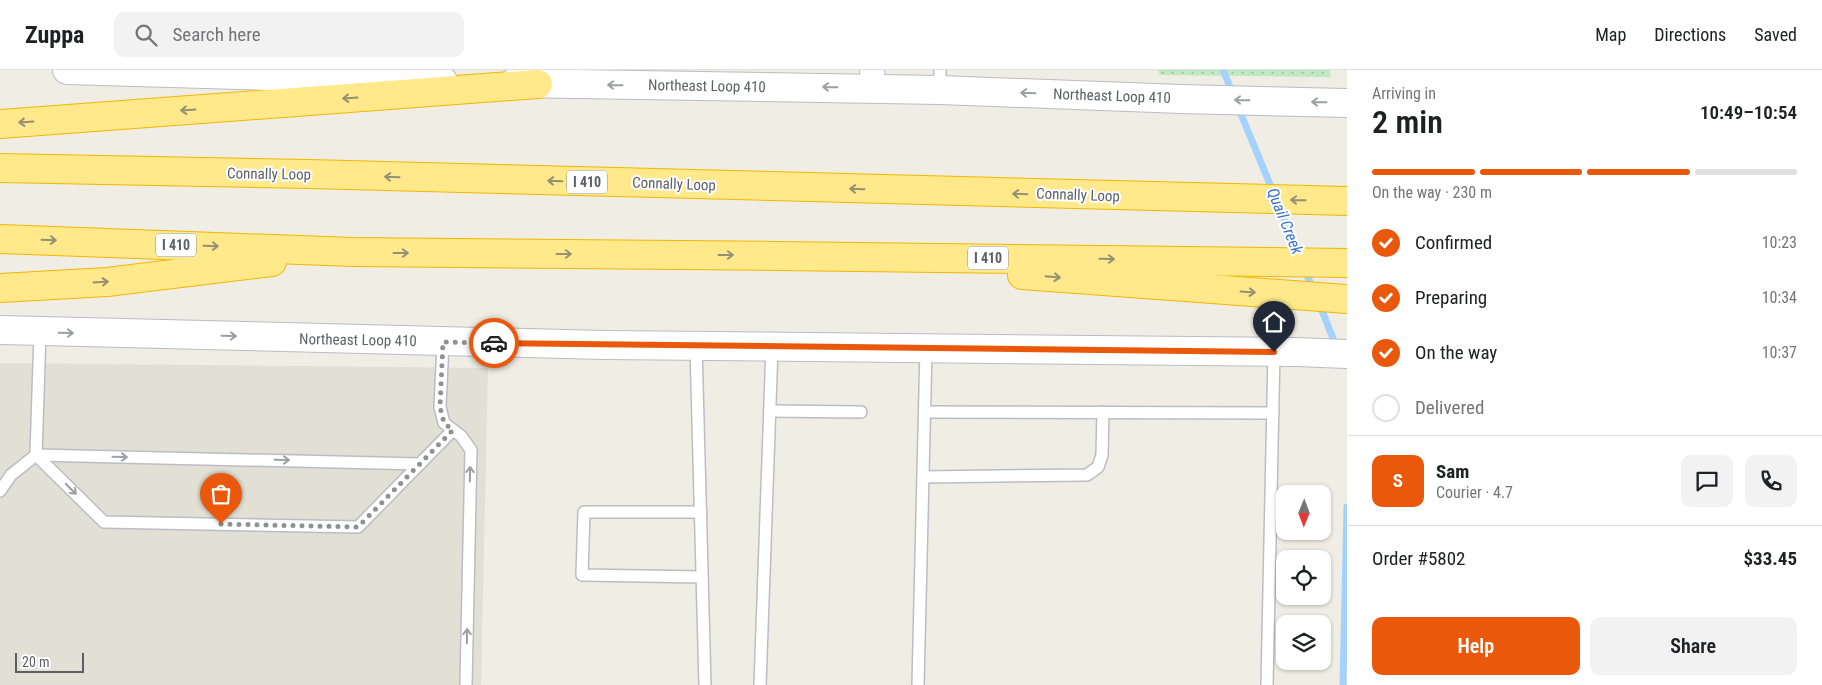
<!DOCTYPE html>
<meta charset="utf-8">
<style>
:root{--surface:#fff;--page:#f2f2f2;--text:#202124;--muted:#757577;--line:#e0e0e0;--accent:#ea580c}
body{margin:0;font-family:"Roboto Condensed",sans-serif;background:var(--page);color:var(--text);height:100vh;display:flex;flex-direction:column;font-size:19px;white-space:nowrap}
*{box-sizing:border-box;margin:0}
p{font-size:16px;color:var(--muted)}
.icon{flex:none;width:28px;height:28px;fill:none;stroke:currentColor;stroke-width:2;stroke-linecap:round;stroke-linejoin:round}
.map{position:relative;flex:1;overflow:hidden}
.details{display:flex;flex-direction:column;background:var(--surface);width:475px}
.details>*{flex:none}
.needle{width:32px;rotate:181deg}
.tools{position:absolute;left:1276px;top:415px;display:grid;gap:10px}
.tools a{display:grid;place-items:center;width:55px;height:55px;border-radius:10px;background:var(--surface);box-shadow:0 1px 4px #0004;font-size:25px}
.scale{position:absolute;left:15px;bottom:12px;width:69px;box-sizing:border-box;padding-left:5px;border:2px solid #5c5f66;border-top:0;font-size:14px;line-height:18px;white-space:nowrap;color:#5c5f66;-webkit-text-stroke:4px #fff;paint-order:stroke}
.pin{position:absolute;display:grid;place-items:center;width:42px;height:42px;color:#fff;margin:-51px -21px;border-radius:50% 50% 50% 0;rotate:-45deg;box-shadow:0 0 5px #0007}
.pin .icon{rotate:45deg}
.courier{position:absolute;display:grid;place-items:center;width:50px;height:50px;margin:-25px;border:4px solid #ea580c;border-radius:50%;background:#fff;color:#222;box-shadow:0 1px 6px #0007}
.overview em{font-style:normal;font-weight:600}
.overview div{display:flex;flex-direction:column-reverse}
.overview{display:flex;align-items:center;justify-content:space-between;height:85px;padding:0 25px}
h1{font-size:32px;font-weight:600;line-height:38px}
.bar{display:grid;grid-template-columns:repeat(4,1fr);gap:8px 5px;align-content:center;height:60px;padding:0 25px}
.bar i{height:6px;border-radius:4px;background:var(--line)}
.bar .current{background:var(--accent)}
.bar p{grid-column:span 4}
.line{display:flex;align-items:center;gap:12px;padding:0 25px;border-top:1px solid var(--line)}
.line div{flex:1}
.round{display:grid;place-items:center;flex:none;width:52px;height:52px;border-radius:10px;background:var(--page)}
ol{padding:0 25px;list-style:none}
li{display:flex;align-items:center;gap:15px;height:55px}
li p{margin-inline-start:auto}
li .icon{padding:5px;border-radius:50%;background:var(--accent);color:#fff;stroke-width:4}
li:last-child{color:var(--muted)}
li i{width:28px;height:28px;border:2px solid var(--line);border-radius:50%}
.button{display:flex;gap:10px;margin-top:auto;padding:10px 25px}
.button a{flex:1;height:58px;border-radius:10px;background:var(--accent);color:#fff;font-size:20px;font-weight:600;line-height:58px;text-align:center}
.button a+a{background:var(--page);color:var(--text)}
header{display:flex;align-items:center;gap:30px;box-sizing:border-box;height:70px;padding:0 25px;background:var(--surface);border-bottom:1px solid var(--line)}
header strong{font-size:24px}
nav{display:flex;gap:28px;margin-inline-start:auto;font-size:18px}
.search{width:350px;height:45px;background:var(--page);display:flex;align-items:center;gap:12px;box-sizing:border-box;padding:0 18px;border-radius:10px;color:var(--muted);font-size:19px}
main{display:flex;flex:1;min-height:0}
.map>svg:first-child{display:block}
.education{fill:#e2e0d4}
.grass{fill:url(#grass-dots)}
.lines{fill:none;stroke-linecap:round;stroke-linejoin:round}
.stream{stroke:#a4d2ff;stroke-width:7}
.lane-casing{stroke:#bbbdc4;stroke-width:14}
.street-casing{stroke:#bbbdc4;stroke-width:26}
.secondary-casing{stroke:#b9bcc3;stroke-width:30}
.highway-casing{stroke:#f3b600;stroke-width:30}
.lane{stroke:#fff;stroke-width:11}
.street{stroke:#fff;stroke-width:24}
.secondary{stroke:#fff;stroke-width:28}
.highway{stroke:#ffe98b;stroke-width:28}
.oneway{stroke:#9d9fa3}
.oneway2{stroke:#958f73}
.done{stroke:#909192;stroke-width:5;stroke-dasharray:0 9}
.route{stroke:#ea580c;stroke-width:6}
.labels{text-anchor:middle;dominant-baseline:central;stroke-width:4;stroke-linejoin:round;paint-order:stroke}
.shield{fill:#fff;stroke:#8d8f94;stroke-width:1}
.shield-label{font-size:14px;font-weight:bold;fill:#5c5f66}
.street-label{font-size:15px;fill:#5c5f66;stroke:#fff}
.water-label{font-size:16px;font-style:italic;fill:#3a75c5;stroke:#fff}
</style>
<header>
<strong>Zuppa</strong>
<div class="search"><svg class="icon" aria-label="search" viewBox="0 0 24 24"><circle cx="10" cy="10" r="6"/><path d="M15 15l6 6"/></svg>Search here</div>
<nav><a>Map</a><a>Directions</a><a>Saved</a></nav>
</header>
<main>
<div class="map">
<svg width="1347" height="615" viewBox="0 0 1347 615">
<defs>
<pattern id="grass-dots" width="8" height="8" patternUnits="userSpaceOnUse" patternTransform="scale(1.25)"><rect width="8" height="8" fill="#bee9c1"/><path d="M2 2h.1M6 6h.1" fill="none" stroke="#9ec0a1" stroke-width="1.8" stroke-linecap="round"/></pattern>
</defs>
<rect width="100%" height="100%" fill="#f0eee4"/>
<polygon class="education" points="0,293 488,298 481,615 0,615"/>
<polygon class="grass" points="1158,0 1330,0 1331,7 1160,5"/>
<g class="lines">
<g class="stream">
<polyline points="1223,0 1233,24"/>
<polyline points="1238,37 1274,124"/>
<polyline points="1279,136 1299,186"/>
<polyline points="1304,199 1314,221"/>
<polyline points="1319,233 1336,276"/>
<polyline points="1343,615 1347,437"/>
</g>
<defs>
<g id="lane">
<polyline points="940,20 940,0"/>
<polyline points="40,262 36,385 104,452 358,457 453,360"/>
<polyline points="443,272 440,337 444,353 461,366 471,380 466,615"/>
<polyline points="696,276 705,615"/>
<polyline points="770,341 861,342"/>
<polyline points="925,342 1273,343"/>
<polyline points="923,407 1087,405 1098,397 1102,385 1103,342"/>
<polyline points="0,421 11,405 36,385 420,394"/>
<polyline points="701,442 584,442 582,505 702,507"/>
<polyline points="760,615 772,277"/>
<polyline points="918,615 926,278"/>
<polyline points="1267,615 1274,282"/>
</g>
<polyline id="street" points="872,0 873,18"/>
<g id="secondary">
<polyline points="67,0 443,11"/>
<polyline points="513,13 940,20 1181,29 1347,33"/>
<polyline points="0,260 604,275 1296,282 1347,284"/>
</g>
<g id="highway">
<polyline points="0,54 538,14"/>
<polyline points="0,98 309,104 1347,131"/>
<polyline points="0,169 353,182 778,186 1347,193"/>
<polyline points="1022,205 1347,229"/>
<polyline points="0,218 107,212 272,192"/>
</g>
</defs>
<use href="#lane" class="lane-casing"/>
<use href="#street" class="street-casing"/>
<use href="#secondary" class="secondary-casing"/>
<use href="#highway" class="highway-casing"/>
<use href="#lane" class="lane"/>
<use href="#street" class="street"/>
<use href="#secondary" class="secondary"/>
<use href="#highway" class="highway"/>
</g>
<defs><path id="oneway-shaft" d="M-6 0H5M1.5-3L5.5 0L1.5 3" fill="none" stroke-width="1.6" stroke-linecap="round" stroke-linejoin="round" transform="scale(1.25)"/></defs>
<g class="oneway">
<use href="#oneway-shaft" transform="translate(615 15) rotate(-179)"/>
<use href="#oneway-shaft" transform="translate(830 17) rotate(-179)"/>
<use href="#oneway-shaft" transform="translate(1028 23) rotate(-178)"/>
<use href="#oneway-shaft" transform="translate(1242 30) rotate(-179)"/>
<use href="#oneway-shaft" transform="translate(1319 32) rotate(-179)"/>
<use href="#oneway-shaft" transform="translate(66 263) rotate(1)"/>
<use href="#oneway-shaft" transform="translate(229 266) rotate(1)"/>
<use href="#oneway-shaft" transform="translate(120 387) rotate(1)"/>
<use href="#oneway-shaft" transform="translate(282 390) rotate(1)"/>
<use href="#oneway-shaft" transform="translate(470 404) rotate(-89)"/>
<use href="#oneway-shaft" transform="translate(71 419) rotate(45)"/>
<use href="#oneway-shaft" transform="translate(467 566) rotate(-89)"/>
</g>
<g class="oneway2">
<use href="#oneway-shaft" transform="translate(350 28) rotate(176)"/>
<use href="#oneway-shaft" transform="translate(188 40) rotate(176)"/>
<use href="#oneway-shaft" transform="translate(26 52) rotate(176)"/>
<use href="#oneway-shaft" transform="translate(392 107) rotate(-178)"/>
<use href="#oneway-shaft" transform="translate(555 111) rotate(-178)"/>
<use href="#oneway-shaft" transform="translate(857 119) rotate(-178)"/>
<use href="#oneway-shaft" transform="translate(1020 124) rotate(-178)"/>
<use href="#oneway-shaft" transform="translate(1298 130) rotate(-179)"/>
<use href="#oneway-shaft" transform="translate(49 170) rotate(2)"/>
<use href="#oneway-shaft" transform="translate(211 176) rotate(2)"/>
<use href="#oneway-shaft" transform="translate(401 183)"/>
<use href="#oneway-shaft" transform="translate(564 184)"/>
<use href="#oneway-shaft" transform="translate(726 185)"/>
<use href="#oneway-shaft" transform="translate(1107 189) rotate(1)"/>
<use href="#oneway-shaft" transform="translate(1053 207) rotate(5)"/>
<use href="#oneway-shaft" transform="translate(101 212) rotate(-4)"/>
<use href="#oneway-shaft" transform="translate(1248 222) rotate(4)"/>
</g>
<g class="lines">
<polyline class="done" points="221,454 358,457 453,360 444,353 440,337 443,272 494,273"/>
<polyline class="route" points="494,273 1274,282"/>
</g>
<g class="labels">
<g class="shield">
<rect x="567" y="100.5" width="40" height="23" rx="4"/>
<rect x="156" y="163.5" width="40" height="23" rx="4"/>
<rect x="968" y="176.5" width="40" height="23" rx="4"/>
</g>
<g class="shield-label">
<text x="587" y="112">I 410</text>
<text x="176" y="175">I 410</text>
<text x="988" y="188">I 410</text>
</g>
<g class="street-label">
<text transform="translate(707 16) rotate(1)">Northeast Loop 410</text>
<text transform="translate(1112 26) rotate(2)">Northeast Loop 410</text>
<text transform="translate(269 104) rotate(1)">Connally Loop</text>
<text transform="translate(674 114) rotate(2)">Connally Loop</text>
<text transform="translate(1078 125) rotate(2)">Connally Loop</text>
<text transform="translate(358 270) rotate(1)">Northeast Loop 410</text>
</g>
<g class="water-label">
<text transform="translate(1285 151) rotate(68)">Quail Creek</text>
</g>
</g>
</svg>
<div class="tools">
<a><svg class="needle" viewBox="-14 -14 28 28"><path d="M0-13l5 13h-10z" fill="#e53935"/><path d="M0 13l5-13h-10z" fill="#757577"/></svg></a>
<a><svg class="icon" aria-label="locate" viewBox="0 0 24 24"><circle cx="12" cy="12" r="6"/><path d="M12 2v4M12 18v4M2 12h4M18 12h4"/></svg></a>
<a><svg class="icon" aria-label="layers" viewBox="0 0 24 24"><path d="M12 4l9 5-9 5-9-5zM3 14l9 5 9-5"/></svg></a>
</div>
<div class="scale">20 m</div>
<div class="pin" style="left:221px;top:454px;background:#ea580c"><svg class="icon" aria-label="bag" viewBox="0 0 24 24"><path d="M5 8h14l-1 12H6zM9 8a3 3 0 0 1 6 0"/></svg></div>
<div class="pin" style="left:1274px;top:282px;background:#1f2937"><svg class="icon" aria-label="home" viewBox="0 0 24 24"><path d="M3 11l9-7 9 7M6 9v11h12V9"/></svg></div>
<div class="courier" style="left:494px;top:273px"><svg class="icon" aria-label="car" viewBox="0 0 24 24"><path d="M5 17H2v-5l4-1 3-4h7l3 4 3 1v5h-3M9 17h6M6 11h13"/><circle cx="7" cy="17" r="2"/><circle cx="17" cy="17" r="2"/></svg></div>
</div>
<section class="details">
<div class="overview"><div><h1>2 min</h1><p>Arriving in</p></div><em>10:49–10:54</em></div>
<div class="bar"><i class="current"></i><i class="current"></i><i class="current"></i><i></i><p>On the way · 230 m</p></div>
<ol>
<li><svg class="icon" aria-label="check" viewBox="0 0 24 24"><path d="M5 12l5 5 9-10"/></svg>Confirmed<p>10:23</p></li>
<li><svg class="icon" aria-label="check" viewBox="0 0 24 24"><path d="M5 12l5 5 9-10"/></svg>Preparing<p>10:34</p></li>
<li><svg class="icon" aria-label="check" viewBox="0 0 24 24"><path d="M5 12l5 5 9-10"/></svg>On the way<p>10:37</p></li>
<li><i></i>Delivered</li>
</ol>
<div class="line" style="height:90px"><b class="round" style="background:var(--accent);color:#fff">S</b><div><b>Sam</b><p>Courier · 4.7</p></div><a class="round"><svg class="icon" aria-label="chat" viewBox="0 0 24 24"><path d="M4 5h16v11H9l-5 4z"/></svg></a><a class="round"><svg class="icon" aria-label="phone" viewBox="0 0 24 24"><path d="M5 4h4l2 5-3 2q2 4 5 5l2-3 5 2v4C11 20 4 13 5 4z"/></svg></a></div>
<div class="line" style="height:65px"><div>Order #5802</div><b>$33.45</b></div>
<div class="button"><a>Help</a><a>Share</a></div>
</section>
</main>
